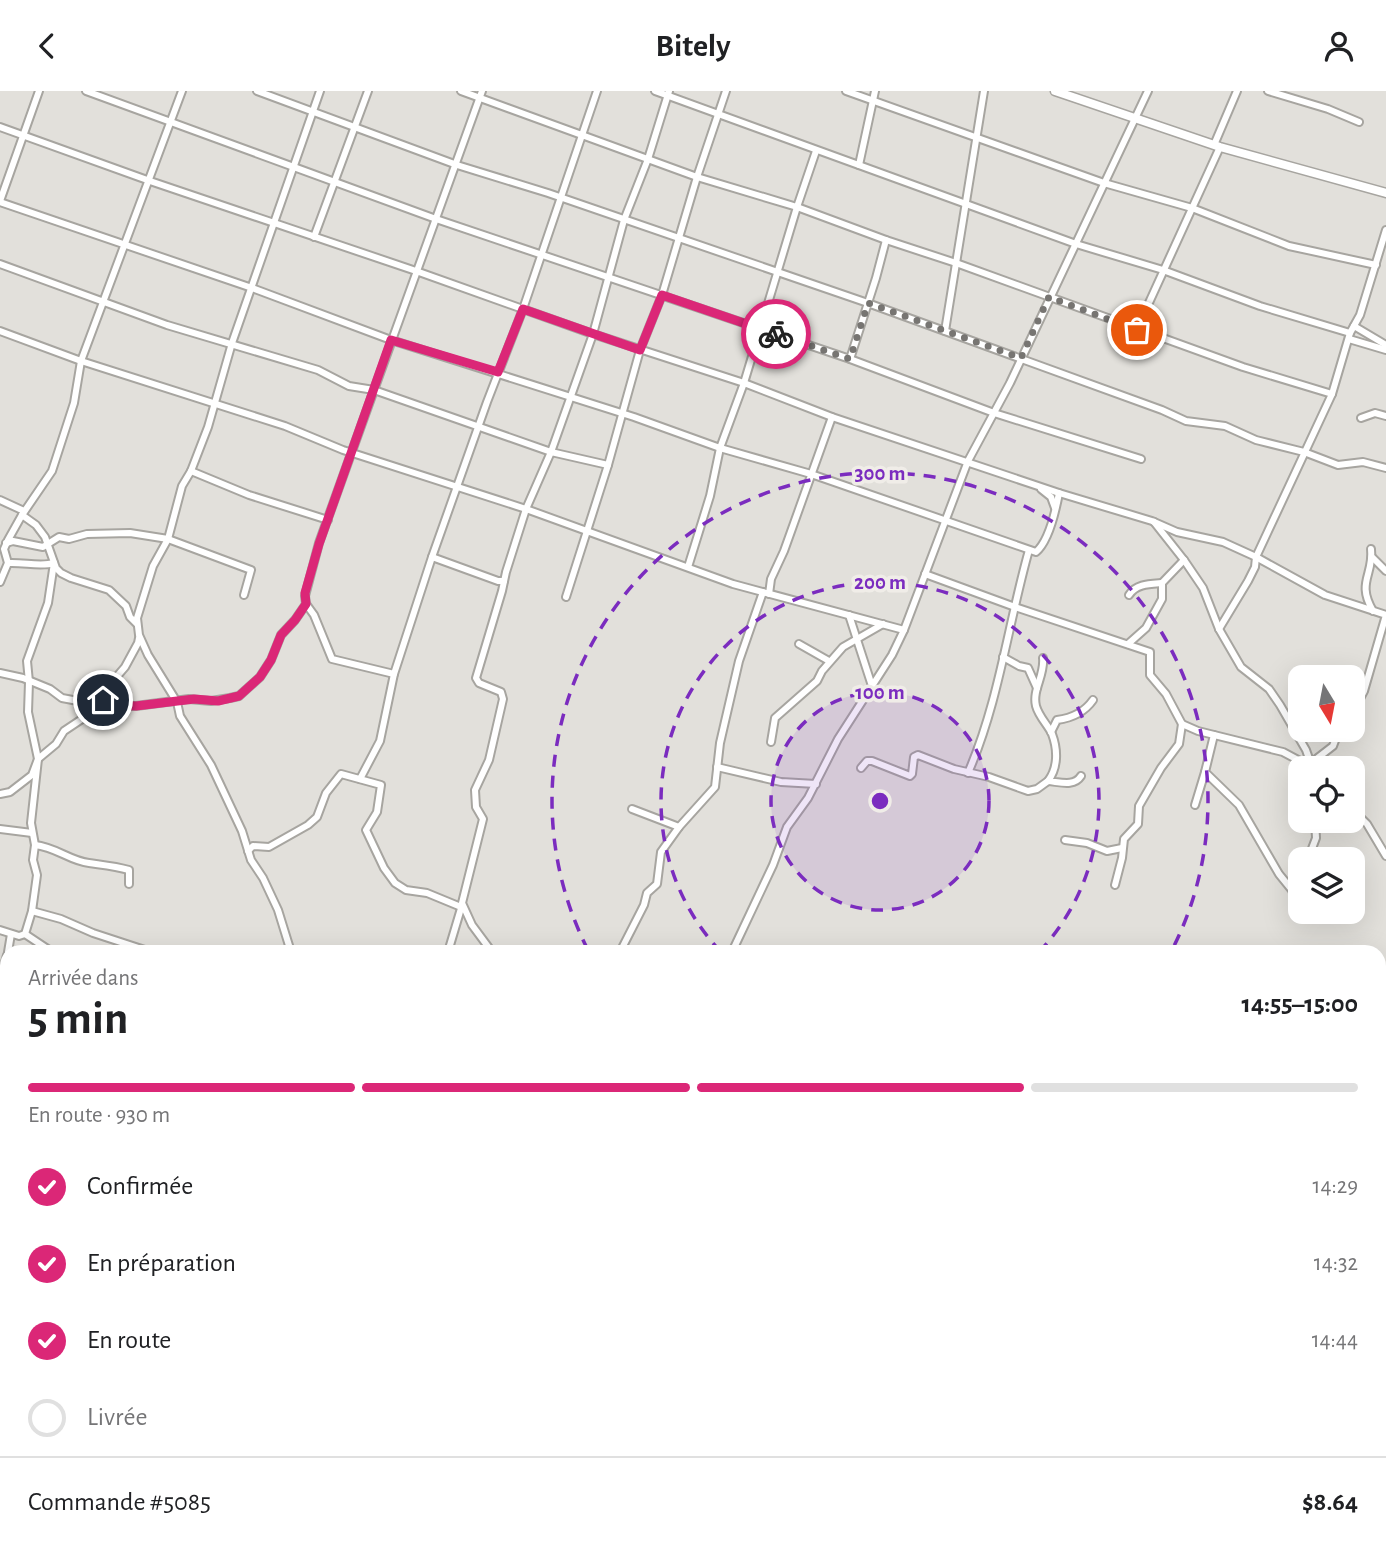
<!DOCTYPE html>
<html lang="fr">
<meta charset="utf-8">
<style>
:root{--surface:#fff;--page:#f6f6f6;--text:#202124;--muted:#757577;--line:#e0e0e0;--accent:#db2777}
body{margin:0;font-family:"Alegreya Sans",sans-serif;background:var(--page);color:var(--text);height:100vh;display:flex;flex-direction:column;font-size:26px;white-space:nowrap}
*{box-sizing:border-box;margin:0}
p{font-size:23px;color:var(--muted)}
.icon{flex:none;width:38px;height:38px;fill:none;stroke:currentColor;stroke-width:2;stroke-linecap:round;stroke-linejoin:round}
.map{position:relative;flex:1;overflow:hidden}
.side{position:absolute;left:0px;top:854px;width:1386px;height:616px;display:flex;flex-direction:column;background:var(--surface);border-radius:21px 21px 0 0;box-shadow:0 7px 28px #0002}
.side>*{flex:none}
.needle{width:46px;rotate:170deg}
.controls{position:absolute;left:1288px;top:574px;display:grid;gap:14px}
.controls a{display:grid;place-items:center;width:77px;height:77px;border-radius:14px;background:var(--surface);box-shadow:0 7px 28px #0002;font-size:35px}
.pin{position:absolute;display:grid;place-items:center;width:60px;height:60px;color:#fff;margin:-30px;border:4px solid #fff;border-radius:50%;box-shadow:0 2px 7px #0007}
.courier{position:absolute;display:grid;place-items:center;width:70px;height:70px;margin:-35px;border:5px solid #db2777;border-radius:50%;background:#fff;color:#222;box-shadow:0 2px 9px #0007}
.overview em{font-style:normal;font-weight:700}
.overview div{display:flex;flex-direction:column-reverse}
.overview{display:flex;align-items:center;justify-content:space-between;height:119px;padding:0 28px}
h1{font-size:46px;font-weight:700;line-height:52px}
.bar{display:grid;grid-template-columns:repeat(4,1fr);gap:10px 7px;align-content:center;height:84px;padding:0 28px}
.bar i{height:9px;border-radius:5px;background:var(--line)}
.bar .on{background:var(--accent)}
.bar p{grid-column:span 4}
.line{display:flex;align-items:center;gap:18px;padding:0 28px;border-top:2px solid var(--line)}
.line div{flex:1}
ol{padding:0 28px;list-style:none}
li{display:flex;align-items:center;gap:21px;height:77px}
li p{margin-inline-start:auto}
li .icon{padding:7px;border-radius:50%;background:var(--accent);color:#fff;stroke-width:4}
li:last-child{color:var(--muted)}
li i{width:38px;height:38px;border:4px solid var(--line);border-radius:50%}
header{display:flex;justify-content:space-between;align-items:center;height:91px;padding:0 28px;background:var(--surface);font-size:32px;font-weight:700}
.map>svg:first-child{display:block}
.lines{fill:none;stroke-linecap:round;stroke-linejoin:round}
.minor-casing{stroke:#a7a5a0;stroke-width:10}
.tertiary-casing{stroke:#a7a5a0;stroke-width:11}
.minor{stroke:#fff;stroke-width:6}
.tertiary{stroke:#fff;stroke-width:8}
.done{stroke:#777572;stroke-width:7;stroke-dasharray:0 12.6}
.route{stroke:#db2777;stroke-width:9}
.ring{fill:none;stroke:#7b2cbf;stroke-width:3.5;stroke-dasharray:12 9}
.centre{fill:#7b2cbf;stroke:#f0ede8;stroke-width:3.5}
.ring-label{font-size:21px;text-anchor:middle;font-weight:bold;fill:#7b2cbf;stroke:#f0ede8;stroke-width:7;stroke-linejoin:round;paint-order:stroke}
</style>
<header><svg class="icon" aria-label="back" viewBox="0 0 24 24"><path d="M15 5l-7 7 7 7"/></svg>Bitely<svg class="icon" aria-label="person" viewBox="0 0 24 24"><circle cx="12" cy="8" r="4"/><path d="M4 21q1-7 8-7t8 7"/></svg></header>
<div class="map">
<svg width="1386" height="1470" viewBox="0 0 1386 1470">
<rect width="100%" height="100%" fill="#e2e0db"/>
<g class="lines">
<defs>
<g id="minor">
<polyline points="86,0 436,128 850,268 994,322 1141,368"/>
<polyline points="257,0 457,74 548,102 862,210 1162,319 1186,330 1225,335 1256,349 1304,361 1338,374 1363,371 1386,377"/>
<polyline points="461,0 697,86 797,116 886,149 956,172 1243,276 1332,303"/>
<polyline points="655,0 1076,153 1163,179 1260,215 1350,242"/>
<polyline points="846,0 1104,92 1192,117 1289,155 1376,174"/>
<polyline points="1268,0 1328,18 1359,31"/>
<polyline points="0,36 150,90 416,180 593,243 744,292 832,326 1059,402 1152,430 1177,441 1223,451 1256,466 1325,504 1386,524 1364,600 1353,621"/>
<polyline points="1214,54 1237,0"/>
<polyline points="859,74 875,0"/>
<polyline points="0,110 39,0"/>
<path d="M 0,111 L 252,197 L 391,249 L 634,326 L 720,357 L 811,383 L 1036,461 C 1049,450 1056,418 1059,402"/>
<polyline points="314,146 368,0"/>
<polyline points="0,173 167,234 318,279 349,295 374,299 482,0"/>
<polyline points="1354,235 1386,254"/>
<polyline points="1137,238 1220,56"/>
<polyline points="0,240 81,270 285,335 343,359 526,418 733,493 904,539"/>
<polyline points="945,240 984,0"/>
<polyline points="1349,248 1386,259"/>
<polyline points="850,268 876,187 886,149"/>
<polyline points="1361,327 1375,322 1386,325"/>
<polyline points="191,380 249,404 328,429"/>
<polyline points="1041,398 1051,406 1055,417"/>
<polyline points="0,409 24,420"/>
<polyline points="22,424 36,434 45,446 56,477 61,482 71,487 109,499 126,515 130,526 137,533"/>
<polyline points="1154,431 1184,469 1203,497 1219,538 1241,576 1269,598 1280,614 1306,659 1312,676"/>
<polyline points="6,452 13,450 43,456 59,446 69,448 87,443 130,442 168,448 251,479 244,504"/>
<path d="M 1371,458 C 1374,484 1356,491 1373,520"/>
<polyline points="432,466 498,490 504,490"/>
<polyline points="1372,466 1386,480"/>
<polyline points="688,476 710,405 720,357 744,292 797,116 816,60"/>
<polyline points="925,483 1015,516 1150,561 1150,584 1166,603 1182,633 1198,640 1283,661 1313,677"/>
<polyline points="0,491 8,472 4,458 8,449 22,424 52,380 74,312 81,270 182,0"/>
<polyline points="769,503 771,488 784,460 832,326"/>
<path d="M 1129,504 C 1136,493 1149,493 1162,492"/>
<polyline points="566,506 608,374 640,259 662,204 697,86 726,0"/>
<polyline points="849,524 872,595"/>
<polyline points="1219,538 1248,490 1255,476 1256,466 1332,303 1350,242 1360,224 1386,139"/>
<polyline points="799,553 829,570"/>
<polyline points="1128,553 1146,537 1162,508 1162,492 1184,469"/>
<polyline points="1003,566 1019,575 1028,577 1037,597"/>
<path d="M 1043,567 C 1045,584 1032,599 1036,615 C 1039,626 1048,634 1052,643 C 1058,659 1058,677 1048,690 C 1060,691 1074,696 1081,685"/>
<polyline points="0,582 23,587 50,598 62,607 78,610 103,609 111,614 136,615 189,608 211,610 230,607 239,605 260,586 271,569 281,544 295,529 306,513"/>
<polyline points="394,583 332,568 314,524 306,513 305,505 319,452 374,299 551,361 608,374"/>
<path d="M 1051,641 L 1057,629 C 1072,627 1084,622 1093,609"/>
<polyline points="1214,644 1205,681 1239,714 1279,783 1292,799 1300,821"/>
<polyline points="771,651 775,627 817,590 822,580 843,556 883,533"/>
<polyline points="1311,672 1333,655 1339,639"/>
<polyline points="717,676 781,691 816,693"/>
<polyline points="861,677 867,670 872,670 910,685 912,683 914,666 918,664 954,678 989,686 1028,700 1037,698 1048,690"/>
<path d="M 968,682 C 999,611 1008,533 1029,459"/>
<polyline points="360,688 380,650 394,583 432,466 487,311 523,218 597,0"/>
<polyline points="0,703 10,701 32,684 38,668 56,653 64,640 100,616 107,597 125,576 138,552 139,547"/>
<polyline points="1195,714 1205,681"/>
<polyline points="632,718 679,736"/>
<polyline points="1353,719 1367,733 1386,765"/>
<polyline points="0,738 32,742"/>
<polyline points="1065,749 1087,752 1107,760 1122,757"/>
<path d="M 35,754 C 56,756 70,770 89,772 C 103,774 115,775 129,779 L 129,793"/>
<polyline points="248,760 253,755 269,756 308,734 317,726 326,702 341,683 381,694 377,721 366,739 384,777 395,792 406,799 427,802 461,816"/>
<polyline points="1308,768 1316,747 1315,730"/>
<polyline points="1115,794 1122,767 1124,748 1138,733 1139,715 1161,677 1179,653 1182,633"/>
<polyline points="32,820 61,828 93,842 151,861"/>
<path d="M 0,839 L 19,845 L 25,843 L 32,820 L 37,784 L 33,769 L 35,754 L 31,732 L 38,668 L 28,621 L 29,591 L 27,570 L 48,512 L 54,472 C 40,476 24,471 8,472"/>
<polyline points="25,843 52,861"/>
<polyline points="8,861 11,843"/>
<polyline points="291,861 278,819 263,787 251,769 242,740 211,674 180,625 177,611 148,564 139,544 137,527 153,475 168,448 182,395 191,380 208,336 232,252 320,0"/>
<polyline points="448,861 462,814"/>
<polyline points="492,861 472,834 462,812 483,728 476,716 475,699 489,669 503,608 501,601 479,592 476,587 502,500 506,481 526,418 551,361 593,243 624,129 648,68 669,0"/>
<polyline points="620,861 644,814 647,802 657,793 661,761 679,736 715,696 720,652 739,570 763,501"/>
<polyline points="732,861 773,774 787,736 808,707 838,648 892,564 904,539 968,370 1010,292 1148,0"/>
<polyline points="0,889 7,864"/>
<polyline points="525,1463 526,1470"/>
<polyline points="537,1470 543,1463"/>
</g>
<polyline id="tertiary" points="1055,0 1220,56 1386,102"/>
</defs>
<use href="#minor" class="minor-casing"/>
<use href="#tertiary" class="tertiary-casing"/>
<use href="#minor" class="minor"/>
<use href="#tertiary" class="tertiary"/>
</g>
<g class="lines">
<polyline class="done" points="776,243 850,268 868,212 1021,267 1049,206 1137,239"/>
<polyline class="route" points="103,609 114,614 136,615 194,608 218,610 239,605 260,586 271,569 281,544 295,529 306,513 305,502 319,453 391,249 498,281 523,218 640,259 662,204 776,243"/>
</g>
<circle cx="880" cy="710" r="109" fill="#7b2cbf" fill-opacity=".12"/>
<g class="ring">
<circle cx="880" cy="710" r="109"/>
<path d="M721 861A219 219 0 1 1 1039 861"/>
<path d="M588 859A328 328 0 1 1 1172 859"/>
</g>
<circle cx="880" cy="710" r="10" class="centre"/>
<g class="ring-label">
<text x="880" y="389">300 m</text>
<text x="880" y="498">200 m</text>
<text x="880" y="608">100 m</text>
</g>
</svg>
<div class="controls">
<a><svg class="needle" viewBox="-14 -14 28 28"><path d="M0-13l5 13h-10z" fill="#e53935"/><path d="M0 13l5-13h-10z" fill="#757577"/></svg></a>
<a><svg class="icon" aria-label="locate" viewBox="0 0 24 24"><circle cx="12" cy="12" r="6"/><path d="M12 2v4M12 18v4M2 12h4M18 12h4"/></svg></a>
<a><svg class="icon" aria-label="layers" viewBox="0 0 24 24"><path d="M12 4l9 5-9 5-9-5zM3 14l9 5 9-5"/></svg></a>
</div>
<div class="pin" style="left:1137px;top:239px;background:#ea580c"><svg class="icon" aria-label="bag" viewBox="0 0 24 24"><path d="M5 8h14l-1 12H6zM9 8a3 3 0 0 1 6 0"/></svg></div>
<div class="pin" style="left:103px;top:609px;background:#1f2937"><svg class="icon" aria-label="home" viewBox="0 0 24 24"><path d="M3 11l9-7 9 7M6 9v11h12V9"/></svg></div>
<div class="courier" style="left:776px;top:243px"><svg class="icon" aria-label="bike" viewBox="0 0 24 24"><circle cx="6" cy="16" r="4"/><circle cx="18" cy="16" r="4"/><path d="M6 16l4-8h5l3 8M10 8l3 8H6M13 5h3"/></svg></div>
<section class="side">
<div class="overview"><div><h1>5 min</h1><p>Arrivée dans</p></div><em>14:55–15:00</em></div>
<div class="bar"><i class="on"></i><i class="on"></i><i class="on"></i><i></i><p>En route · 930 m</p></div>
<ol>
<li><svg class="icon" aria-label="check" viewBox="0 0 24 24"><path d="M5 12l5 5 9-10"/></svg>Confirmée<p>14:29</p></li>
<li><svg class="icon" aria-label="check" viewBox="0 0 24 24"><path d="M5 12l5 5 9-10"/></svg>En préparation<p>14:32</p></li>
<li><svg class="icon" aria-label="check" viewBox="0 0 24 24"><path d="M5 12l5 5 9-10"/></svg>En route<p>14:44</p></li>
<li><i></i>Livrée</li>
</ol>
<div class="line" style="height:91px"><div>Commande #5085</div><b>$8.64</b></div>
</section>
</div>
